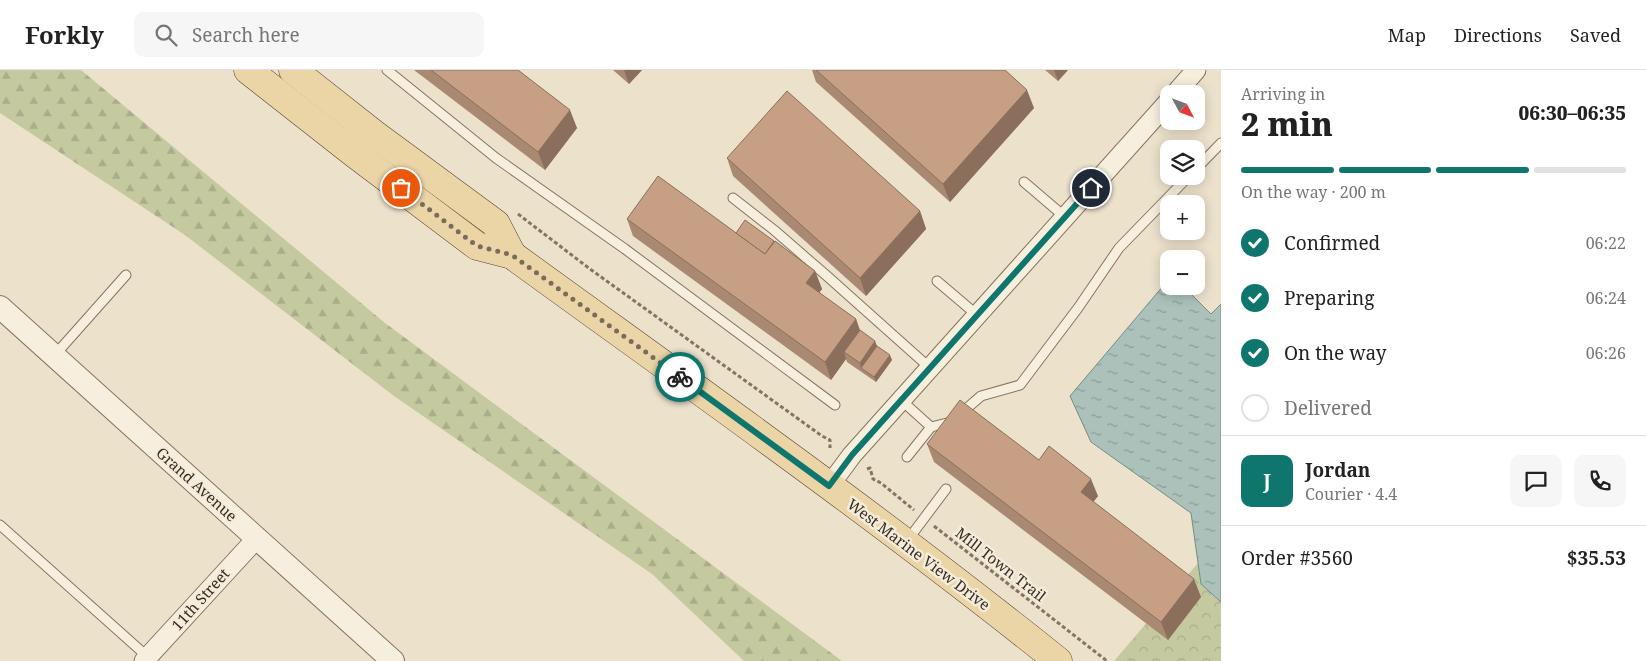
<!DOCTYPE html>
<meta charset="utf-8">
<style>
:root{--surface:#fff;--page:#f6f6f6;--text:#222;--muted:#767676;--line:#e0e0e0;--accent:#0f766e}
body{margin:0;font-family:"Noto Serif",serif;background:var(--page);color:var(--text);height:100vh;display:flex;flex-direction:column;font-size:19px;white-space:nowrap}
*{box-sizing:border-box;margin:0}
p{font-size:16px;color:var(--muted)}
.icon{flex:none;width:28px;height:28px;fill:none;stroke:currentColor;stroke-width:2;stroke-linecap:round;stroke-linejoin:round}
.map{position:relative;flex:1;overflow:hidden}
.details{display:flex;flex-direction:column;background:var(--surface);width:425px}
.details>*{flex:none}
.needle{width:32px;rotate:131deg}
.buttons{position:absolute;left:1160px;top:15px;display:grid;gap:10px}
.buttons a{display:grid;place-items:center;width:45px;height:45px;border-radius:10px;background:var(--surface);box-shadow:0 2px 12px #0003;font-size:25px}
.pin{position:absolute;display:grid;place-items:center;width:42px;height:42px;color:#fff;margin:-21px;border:2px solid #fff;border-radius:50%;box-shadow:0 1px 5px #0007}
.courier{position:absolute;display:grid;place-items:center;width:50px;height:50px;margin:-25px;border:4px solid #0f766e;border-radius:50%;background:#fff;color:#222;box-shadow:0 1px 6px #0007}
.summary em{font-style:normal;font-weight:800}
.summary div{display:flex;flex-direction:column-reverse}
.summary{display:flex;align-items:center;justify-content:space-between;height:85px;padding:0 20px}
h1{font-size:32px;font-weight:800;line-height:38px}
.bar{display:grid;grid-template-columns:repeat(4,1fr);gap:8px 5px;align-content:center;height:60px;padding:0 20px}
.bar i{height:6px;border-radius:4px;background:var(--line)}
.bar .active{background:var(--accent)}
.bar p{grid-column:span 4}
.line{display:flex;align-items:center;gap:12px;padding:0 20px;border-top:1px solid var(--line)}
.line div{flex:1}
.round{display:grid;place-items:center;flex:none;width:52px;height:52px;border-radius:10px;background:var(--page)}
ol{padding:0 20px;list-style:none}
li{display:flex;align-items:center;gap:15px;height:55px}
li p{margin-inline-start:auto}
li .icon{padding:5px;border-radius:50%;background:var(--accent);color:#fff;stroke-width:4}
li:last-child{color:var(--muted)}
li i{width:28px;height:28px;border:2px solid var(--line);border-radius:50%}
header{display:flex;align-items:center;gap:30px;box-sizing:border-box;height:70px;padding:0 25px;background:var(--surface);border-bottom:1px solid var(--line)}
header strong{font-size:24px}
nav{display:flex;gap:28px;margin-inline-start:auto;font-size:18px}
.search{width:350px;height:45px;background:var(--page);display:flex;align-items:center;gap:12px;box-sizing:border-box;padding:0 18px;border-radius:10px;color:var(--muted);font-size:19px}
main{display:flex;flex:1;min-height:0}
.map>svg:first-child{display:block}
.forest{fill:url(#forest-firs)}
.park{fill:url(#park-crowns)}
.water{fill:url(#water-ripples);stroke:#718f87}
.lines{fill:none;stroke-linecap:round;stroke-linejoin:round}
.service-casing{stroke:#877460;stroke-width:11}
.minor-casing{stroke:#877460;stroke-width:21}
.tertiary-casing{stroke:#877460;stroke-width:24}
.primary-casing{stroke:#564333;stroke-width:29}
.path{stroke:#877460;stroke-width:3;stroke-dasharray:4 2.5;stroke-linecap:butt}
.service{stroke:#f7efdd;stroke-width:9}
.minor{stroke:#f7efdd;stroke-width:19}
.tertiary{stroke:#f7efdd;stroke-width:22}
.primary{stroke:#ebd5a7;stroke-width:28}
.wall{fill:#aa8972}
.shaded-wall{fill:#8b6f5c}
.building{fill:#c69f84;stroke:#8b6f5c}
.done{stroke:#786c5d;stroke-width:5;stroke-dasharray:0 9}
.route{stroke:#0f766e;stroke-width:6}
.labels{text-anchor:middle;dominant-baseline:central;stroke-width:5;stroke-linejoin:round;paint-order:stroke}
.street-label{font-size:15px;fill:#392d22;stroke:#f4ecda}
</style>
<header>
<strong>Forkly</strong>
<div class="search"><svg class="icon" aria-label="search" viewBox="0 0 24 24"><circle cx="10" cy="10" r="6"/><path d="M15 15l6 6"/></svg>Search here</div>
<nav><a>Map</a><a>Directions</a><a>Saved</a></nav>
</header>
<main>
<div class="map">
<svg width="1221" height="591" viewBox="0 0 1221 591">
<defs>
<pattern id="forest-firs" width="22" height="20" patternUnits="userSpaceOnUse" patternTransform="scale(1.25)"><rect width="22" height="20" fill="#c5c99f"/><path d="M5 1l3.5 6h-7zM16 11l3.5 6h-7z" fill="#aaad89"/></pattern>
<pattern id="park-crowns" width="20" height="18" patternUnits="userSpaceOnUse" patternTransform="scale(1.25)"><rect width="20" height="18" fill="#c5c99f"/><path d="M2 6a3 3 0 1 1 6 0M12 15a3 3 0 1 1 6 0" fill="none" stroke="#aaad89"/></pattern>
<pattern id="water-ripples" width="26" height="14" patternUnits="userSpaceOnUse" patternTransform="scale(1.25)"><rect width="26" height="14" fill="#abc1ba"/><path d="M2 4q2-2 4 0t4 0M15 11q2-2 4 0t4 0" fill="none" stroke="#8c9d97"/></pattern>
</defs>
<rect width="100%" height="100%" fill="#ece1cb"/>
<polygon class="forest" points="0,0 81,0 385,253 842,591 744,591 652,504 394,326 185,165 0,43"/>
<polygon class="park" points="1198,493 1201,514 1221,532 1221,591 1114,591"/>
<polygon class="water" points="1169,209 1169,216 1183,216 1211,244 1221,234 1221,532 1201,514 1191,443 1091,372 1070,326"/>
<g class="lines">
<defs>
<g id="service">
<polyline points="387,0 496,88 625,179 835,335"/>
<polyline points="1196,99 1221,73"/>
<polyline points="1024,112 1065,147"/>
<polyline points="733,128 774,160 827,206 930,298"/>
<polyline points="937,211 977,245"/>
<polyline points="54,286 126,205"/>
<polyline points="901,330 931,357 907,387"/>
<polyline points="931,357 951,352 981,326 1020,315 1078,238 1119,178 1189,106"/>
<polyline points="0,455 149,588"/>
<polyline points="907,471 946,419"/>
</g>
<g id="minor">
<polyline points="1175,24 1196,0"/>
<polyline points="829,416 852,385 1169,31"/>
<polyline points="144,591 257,468"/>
</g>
<polyline id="tertiary" points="0,237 393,591"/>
<g id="primary">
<path d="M 248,0 L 355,84 L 477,176 L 512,185 C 695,318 881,449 1058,591"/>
<polyline points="293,0 374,64 496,154 512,185"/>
</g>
</defs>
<use href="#service" class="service-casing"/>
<use href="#minor" class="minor-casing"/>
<use href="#tertiary" class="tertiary-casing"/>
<use href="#primary" class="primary-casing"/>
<g class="path">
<polyline points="518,144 590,199 822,366 830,370 830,378"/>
<polyline points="867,399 870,398 873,409 881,413 914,440"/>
<polyline points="934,456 1107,591"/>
</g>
<use href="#service" class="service"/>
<use href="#minor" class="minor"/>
<use href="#tertiary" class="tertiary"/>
<use href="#primary" class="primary"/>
</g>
<g class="wall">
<polygon points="414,0 518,0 577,58 545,100"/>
<polygon points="613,0 642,0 629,14"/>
<polygon points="812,0 1005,0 1034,38 950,132 816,12"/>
<polygon points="1045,0 1068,0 1058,11"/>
<polygon points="727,88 920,141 926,159 866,226 733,106"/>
<polygon points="627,149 774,171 815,201 822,219 819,223 856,249 860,260 892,290 876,312 847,292 846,289 831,310 633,166"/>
<polygon points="927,374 1039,390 1098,426 1093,432 1201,527 1168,570 934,392"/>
</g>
<g class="shaded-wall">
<polygon points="624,0 642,0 629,14"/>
<polygon points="1054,0 1068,0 1058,11"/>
<polygon points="1027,20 1034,38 950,132 943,114"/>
<polygon points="570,40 577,58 545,100 538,82"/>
<polygon points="920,141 926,159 866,226 860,208"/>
<polygon points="815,201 822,219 813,231 806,213"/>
<polygon points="856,249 862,267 844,282 846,289 831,310 825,292"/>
<polygon points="875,271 879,281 861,298 860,293"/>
<polygon points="890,285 892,290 876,312 874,307"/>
<polygon points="1091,409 1098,426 1087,440 1081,422"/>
<polygon points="1194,509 1201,527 1168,570 1161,552"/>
</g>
<g class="building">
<polygon points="431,0 518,0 570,40 538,82"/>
<polygon points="816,0 1005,0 1027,20 943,114"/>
<polygon points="787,21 920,141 860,208 727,88"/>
<polygon points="658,106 765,184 775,171 815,201 806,213 856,249 825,292 627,149"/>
<polygon points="745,150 774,171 765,184 736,163"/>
<polygon points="860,260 875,271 860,293 844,282"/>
<polygon points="877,276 890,285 874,307 861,298"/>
<polygon points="960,330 1039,390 1049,376 1091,409 1081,422 1194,509 1161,552 927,374"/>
</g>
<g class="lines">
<polyline class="done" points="401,118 477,176 512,185 680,307"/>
<polyline class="route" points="680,307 829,416 852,385 1091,118"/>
</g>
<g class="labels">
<g class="street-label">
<text transform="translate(197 414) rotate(42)">Grand Avenue</text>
<text transform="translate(919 484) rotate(37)">West Marine View Drive</text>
<text transform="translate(1001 494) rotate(38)">Mill Town Trail</text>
<text transform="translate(200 529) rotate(-48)">11th Street</text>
</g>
</g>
</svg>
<div class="buttons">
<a><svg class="needle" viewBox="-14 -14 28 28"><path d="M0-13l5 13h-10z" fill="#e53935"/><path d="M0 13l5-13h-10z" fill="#767676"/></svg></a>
<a><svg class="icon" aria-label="layers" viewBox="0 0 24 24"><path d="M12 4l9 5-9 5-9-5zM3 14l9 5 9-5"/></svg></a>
<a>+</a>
<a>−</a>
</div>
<div class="pin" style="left:401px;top:118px;background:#ea580c"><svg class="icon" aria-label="bag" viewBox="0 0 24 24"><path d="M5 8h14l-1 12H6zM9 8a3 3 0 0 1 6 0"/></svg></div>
<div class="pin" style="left:1091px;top:118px;background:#1f2937"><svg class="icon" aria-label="home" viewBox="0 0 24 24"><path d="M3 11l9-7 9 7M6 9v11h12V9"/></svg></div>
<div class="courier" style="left:680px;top:307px"><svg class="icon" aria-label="bike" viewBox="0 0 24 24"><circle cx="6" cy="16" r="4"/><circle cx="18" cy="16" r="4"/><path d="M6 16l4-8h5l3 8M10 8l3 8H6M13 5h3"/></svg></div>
</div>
<section class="details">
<div class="summary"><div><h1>2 min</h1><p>Arriving in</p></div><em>06:30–06:35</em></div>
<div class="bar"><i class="active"></i><i class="active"></i><i class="active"></i><i></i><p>On the way · 200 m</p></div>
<ol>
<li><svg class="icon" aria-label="check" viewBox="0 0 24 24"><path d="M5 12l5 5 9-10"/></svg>Confirmed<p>06:22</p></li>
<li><svg class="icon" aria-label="check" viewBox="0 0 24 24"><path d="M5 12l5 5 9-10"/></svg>Preparing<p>06:24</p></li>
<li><svg class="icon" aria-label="check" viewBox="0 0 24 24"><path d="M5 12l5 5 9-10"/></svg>On the way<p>06:26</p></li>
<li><i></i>Delivered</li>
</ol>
<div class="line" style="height:90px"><b class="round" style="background:var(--accent);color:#fff">J</b><div><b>Jordan</b><p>Courier · 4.4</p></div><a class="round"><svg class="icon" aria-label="chat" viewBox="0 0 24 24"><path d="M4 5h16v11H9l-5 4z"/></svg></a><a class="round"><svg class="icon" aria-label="phone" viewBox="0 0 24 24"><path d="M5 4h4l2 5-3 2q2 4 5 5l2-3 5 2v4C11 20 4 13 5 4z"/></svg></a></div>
<div class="line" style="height:65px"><div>Order #3560</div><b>$35.53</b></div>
</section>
</main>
